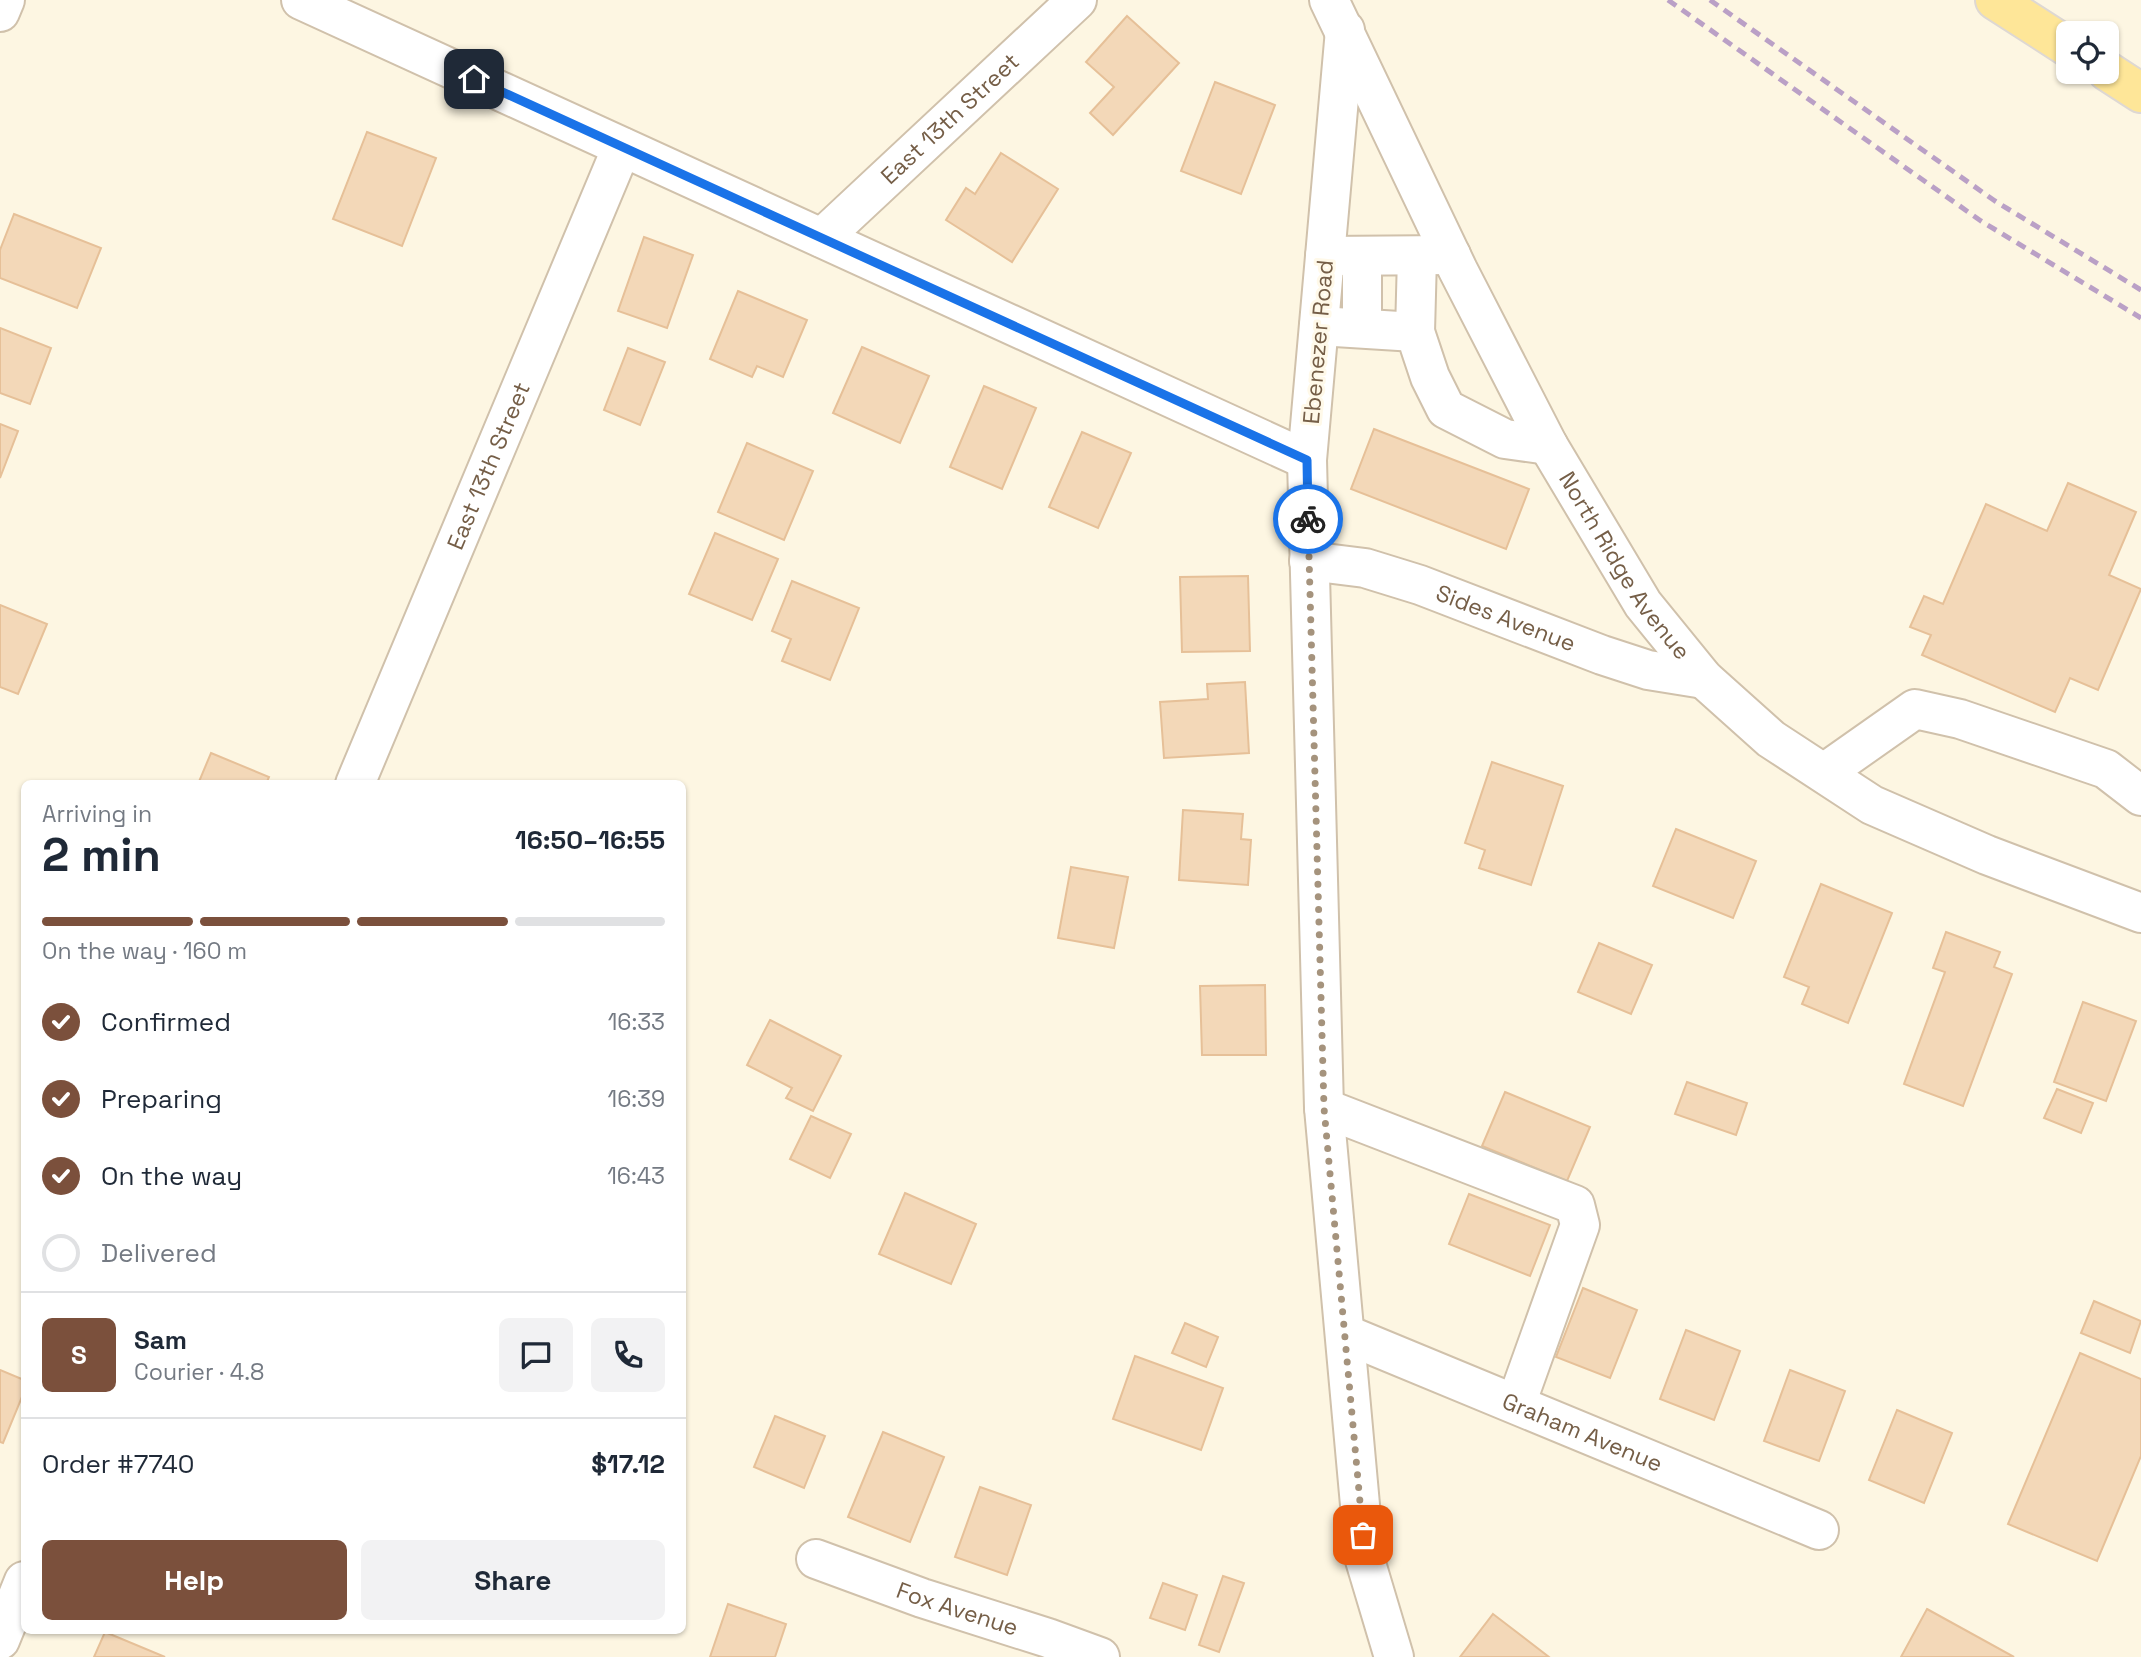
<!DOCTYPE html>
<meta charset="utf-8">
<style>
:root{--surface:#fff;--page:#f2f2f3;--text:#1f2937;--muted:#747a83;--line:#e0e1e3;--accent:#7b503c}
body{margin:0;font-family:"Space Grotesk",sans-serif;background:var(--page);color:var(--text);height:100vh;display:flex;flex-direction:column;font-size:26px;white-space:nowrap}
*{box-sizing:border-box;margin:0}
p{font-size:23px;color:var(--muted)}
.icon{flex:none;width:38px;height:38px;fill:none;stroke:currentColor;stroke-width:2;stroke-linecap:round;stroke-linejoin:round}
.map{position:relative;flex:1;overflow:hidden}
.details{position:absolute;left:21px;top:780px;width:665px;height:854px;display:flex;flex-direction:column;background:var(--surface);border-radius:10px;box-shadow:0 2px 5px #0004}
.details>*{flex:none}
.buttons{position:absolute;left:2056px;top:21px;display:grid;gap:14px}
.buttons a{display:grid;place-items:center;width:63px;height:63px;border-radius:10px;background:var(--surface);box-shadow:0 2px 5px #0004;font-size:35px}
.pin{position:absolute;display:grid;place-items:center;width:60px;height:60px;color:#fff;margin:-30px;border-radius:14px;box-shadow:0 4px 10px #0006}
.courier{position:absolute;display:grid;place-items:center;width:70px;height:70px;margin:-35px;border:5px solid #1a73e8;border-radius:50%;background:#fff;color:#222;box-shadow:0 2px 9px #0007}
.headline em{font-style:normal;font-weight:700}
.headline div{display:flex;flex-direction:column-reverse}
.headline{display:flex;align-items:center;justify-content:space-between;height:119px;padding:0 21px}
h1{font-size:46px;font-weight:700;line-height:52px}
.bar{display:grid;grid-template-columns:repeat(4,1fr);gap:10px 7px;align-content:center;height:84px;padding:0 21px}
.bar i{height:9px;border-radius:5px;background:var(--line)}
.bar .current{background:var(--accent)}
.bar p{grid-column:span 4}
.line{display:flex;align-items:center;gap:18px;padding:0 21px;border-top:2px solid var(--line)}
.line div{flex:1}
.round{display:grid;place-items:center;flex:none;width:74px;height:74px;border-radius:10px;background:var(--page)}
ol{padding:0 21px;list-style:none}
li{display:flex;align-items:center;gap:21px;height:77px}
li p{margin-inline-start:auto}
li .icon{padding:7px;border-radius:50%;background:var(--accent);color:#fff;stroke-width:4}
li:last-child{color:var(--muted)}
li i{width:38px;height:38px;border:4px solid var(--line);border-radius:50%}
.button{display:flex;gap:14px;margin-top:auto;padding:14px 21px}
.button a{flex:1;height:80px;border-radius:10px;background:var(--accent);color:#fff;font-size:28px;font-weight:700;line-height:80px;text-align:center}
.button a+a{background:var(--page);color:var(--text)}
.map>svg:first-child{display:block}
.building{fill:#f3d8b8;stroke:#e6c098;stroke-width:2}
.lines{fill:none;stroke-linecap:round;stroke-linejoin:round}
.minor-casing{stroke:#d0c1ab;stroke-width:42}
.major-casing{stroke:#ded8d3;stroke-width:42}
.minor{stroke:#fff;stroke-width:38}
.major{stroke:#fee698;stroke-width:38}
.rail{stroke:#baa0c6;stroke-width:5;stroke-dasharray:10 7;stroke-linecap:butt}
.done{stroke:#a5937d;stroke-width:7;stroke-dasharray:0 12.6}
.route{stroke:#1a73e8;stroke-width:9}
.labels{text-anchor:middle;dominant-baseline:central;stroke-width:6;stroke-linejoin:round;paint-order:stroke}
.street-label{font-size:23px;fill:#755e47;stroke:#fff9e9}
</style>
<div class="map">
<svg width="2141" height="1657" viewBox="0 0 2141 1657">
<rect width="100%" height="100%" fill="#fdf6e2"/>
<g class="building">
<polygon points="1127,16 1179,63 1113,135 1090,113 1114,87 1086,62"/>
<polygon points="1215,82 1275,105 1241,194 1181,171"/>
<polygon points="367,132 436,158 402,246 333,219"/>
<polygon points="1001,153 1058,189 1012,262 946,220 966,188 975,194"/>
<polygon points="14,214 101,248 77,308 0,278 0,250"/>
<polygon points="644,237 693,255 667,328 618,311"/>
<polygon points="738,291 807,320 783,377 757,366 752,377 710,359"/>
<polygon points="0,328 51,348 30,404 0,393"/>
<polygon points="862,347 929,376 900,443 833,413"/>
<polygon points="628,348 665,362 640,425 604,410"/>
<polygon points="984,386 1036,408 1002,489 950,467"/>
<polygon points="0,424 18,431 0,478"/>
<polygon points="1374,429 1529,489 1506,549 1351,489"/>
<polygon points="1082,432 1131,453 1098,528 1049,507"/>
<polygon points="747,443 813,471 784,540 718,512"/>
<polygon points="2068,483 2136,512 2109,575 2141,589 2098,690 2070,678 2055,712 1922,655 1931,635 1910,627 1924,596 1943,604 1986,504 2047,531"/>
<polygon points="715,533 778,559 752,620 689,594"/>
<polygon points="1248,576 1250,651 1182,652 1180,577"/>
<polygon points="792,581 859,608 830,680 782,661 791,639 772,631"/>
<polygon points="0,605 47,624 18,694 0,687"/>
<polygon points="1245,682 1249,753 1164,758 1160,702 1208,699 1207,684"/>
<polygon points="211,753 269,777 266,784 198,784"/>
<polygon points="1492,762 1563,786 1531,885 1479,868 1485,850 1465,843"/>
<polygon points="1183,810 1243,814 1241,839 1251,840 1248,885 1179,880"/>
<polygon points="1676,829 1756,861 1733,918 1653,886"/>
<polygon points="1071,867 1128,877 1114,948 1058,938"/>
<polygon points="1821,884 1892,913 1848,1023 1802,1004 1809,987 1784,977"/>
<polygon points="1946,932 2000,952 1994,967 2012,974 1963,1106 1904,1084 1945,972 1933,968"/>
<polygon points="1599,943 1652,965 1631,1014 1578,992"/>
<polygon points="1265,985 1266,1055 1202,1055 1200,986"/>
<polygon points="2083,1002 2136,1021 2106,1101 2054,1082"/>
<polygon points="770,1020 841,1056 813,1111 786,1098 792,1088 747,1065"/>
<polygon points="1687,1082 1747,1103 1736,1135 1675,1114"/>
<polygon points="2057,1089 2093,1103 2081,1133 2044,1118"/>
<polygon points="1505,1092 1590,1127 1567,1181 1482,1146"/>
<polygon points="811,1116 851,1134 830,1178 790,1159"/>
<polygon points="905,1193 976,1224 951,1284 879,1254"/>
<polygon points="1469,1194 1550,1225 1530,1276 1449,1244"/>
<polygon points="1583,1288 1637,1310 1610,1378 1556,1357"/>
<polygon points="2094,1301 2141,1321 2130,1353 2081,1333"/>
<polygon points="1185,1323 1218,1337 1206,1367 1172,1353"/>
<polygon points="1686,1330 1740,1351 1714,1420 1660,1399"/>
<polygon points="2080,1353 2141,1379 2141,1456 2097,1561 2008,1524"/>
<polygon points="1135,1356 1223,1388 1201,1450 1113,1419"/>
<polygon points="0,1370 24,1380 24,1392 3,1443 0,1442"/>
<polygon points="1790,1370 1845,1391 1819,1461 1764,1441"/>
<polygon points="1897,1410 1952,1433 1924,1503 1869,1480"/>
<polygon points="775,1416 825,1436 804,1488 754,1467"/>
<polygon points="883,1432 944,1457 910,1542 848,1517"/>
<polygon points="980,1487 1031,1505 1007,1575 955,1557"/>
<polygon points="1223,1576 1244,1583 1219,1652 1199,1645"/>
<polygon points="1163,1583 1197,1595 1185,1630 1150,1618"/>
<polygon points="728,1604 786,1624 775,1657 710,1657"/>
<polygon points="1927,1609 2014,1657 1901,1657"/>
<polygon points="1493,1614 1549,1657 1460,1657"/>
<polygon points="105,1632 165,1657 94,1657"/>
</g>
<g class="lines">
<defs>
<g id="minor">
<polyline points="301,0 1307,460"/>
<path id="s1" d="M 1329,0 L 1458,270 L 1548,445 L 1643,604 L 1704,679 L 1771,739 L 1872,805 L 1987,855 L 2141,913"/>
<polyline points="0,12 5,0"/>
<polyline points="1345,30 1307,460 1324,1108 1365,1560 1394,1657"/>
<path id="s2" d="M 822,238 L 1077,0"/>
<polyline points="1325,256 1451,255"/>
<polyline points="1319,326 1415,332 1430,377 1446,409 1505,439 1548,445"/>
<polyline points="1362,328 1362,257"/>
<polyline points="1415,332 1417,257"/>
<path id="s3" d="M 1309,561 L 1365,568 L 1420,585 L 1602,655 L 1648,670 L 1704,679"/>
<polyline points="1824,773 1915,709 1960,719 2106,769 2141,796"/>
<path id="s4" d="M 355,784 L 622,147"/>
<polyline points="1324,1108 1575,1205 1580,1225 1516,1404"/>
<path id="s5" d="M 1345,1334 L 1819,1530"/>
<path id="s6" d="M 816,1559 L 922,1598 L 1048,1638 L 1100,1657"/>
<polyline points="0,1640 24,1581"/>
</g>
<g id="major">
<polyline points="1995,0 2068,47"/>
<polyline points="2107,71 2141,93"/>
</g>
</defs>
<use href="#minor" class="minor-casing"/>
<use href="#major" class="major-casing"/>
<use href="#minor" class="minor"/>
<use href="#major" class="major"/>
<g class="rail">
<polyline points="1668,0 1981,221 2141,318"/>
<polyline points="1710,0 1995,201 2141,290"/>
</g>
</g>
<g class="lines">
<polyline class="done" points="1308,519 1324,1108 1363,1535"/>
<polyline class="route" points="474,79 1307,460 1308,519"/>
</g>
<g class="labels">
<g class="street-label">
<text stroke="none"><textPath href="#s2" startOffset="175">East 13th Street</textPath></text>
<text transform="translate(1318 342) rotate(-85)">Ebenezer Road</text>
<text stroke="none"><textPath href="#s4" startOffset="345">East 13th Street</textPath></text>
<text stroke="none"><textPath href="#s1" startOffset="639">North Ridge Avenue</textPath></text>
<text stroke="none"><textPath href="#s3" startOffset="206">Sides Avenue</textPath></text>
<text stroke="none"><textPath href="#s5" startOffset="257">Graham Avenue</textPath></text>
<text stroke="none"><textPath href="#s6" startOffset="150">Fox Avenue</textPath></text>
</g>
</g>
</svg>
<div class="buttons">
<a><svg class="icon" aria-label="locate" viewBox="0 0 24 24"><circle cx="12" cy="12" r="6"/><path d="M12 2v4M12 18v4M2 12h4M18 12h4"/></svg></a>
</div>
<div class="pin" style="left:1363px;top:1535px;background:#ea580c"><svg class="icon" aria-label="bag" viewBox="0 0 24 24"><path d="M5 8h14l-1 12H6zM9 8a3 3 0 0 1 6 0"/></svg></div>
<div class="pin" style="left:474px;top:79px;background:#1f2937"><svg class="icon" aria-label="home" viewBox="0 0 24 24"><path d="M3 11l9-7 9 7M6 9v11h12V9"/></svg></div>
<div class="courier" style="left:1308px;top:519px"><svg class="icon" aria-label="bike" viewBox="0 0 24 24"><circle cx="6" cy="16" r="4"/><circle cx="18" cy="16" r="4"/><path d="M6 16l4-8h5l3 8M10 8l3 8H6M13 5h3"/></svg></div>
<section class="details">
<div class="headline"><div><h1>2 min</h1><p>Arriving in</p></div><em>16:50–16:55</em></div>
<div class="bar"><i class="current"></i><i class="current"></i><i class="current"></i><i></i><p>On the way · 160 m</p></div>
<ol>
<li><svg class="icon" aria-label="check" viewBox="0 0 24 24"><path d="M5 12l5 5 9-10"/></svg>Confirmed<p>16:33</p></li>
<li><svg class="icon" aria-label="check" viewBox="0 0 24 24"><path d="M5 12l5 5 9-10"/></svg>Preparing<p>16:39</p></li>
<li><svg class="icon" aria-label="check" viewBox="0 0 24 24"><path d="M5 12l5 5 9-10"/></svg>On the way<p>16:43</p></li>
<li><i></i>Delivered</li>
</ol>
<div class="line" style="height:126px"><b class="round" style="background:var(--accent);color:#fff">S</b><div><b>Sam</b><p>Courier · 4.8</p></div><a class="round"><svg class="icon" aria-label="chat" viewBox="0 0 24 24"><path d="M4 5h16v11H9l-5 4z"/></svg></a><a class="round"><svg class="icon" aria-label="phone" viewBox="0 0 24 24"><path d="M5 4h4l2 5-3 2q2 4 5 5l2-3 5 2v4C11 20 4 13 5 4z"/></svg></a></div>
<div class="line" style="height:91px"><div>Order #7740</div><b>$17.12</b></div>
<div class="button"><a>Help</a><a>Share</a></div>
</section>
</div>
